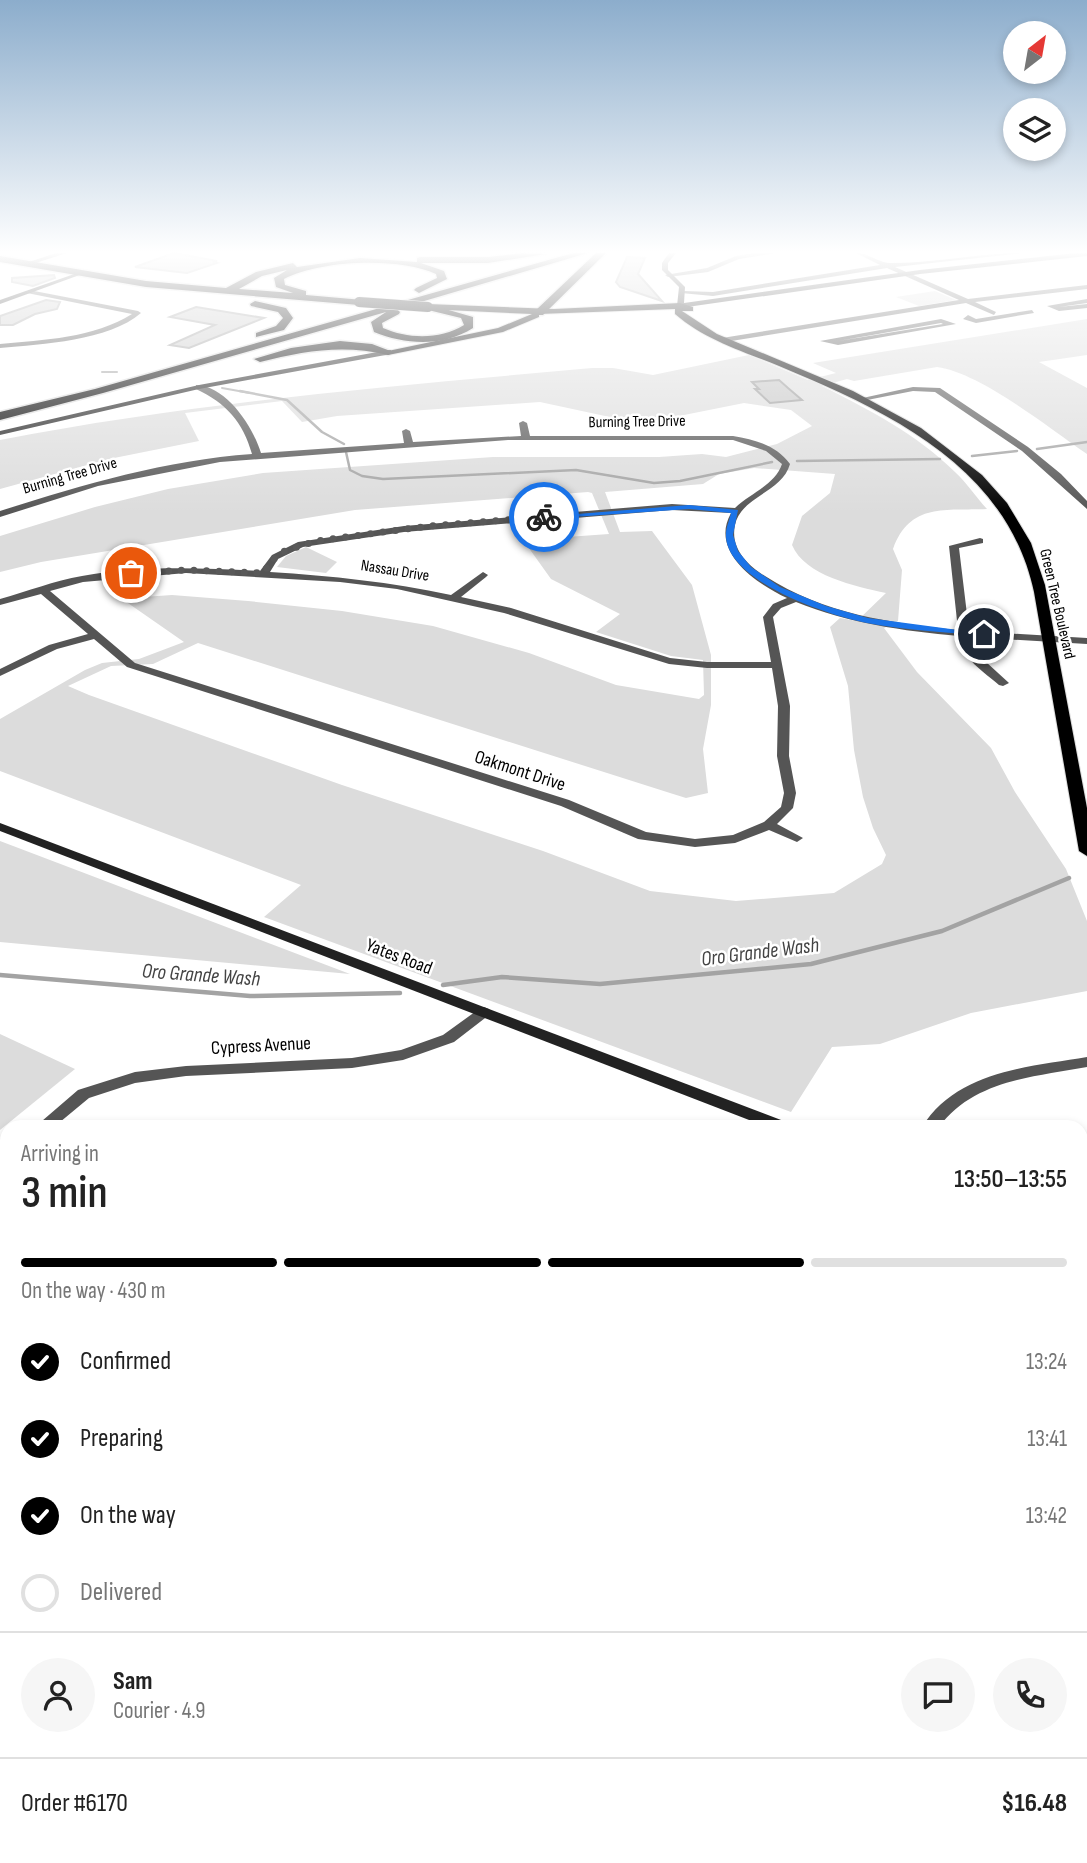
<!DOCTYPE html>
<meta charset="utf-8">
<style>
:root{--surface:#fff;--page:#f6f6f6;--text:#222;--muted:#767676;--line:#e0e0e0;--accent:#000}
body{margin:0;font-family:"Sofia Sans Condensed",sans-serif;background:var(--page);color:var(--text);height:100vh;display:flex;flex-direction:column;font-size:26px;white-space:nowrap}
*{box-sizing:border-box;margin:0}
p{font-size:23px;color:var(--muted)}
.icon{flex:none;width:38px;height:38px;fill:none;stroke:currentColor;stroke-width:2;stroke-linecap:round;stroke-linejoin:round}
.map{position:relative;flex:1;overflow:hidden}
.details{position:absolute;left:0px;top:1120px;width:1088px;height:744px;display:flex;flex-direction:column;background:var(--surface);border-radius:21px 21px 0 0;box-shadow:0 4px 10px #0003}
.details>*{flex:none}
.needle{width:46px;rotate:31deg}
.tools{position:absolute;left:1003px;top:21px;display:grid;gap:14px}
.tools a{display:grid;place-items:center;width:63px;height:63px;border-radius:50%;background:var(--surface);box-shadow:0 4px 10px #0003;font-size:35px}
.pin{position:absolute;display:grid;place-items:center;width:60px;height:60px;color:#fff;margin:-30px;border:4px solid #fff;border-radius:50%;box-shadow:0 2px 7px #0007}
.courier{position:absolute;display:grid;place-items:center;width:70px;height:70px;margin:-35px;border:5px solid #1a73e8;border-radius:50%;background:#fff;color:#222;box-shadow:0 2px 9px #0007}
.summary em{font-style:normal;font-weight:600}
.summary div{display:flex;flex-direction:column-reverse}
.summary{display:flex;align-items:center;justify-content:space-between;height:119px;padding:0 21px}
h1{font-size:46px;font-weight:600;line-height:52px}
.bar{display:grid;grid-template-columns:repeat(4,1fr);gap:10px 7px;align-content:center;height:84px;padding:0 21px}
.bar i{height:9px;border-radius:5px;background:var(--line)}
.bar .on{background:var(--accent)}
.bar p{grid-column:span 4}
.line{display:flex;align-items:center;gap:18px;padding:0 21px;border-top:2px solid var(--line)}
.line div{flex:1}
.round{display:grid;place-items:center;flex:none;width:74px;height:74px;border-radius:37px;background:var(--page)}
ol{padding:0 21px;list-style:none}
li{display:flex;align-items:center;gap:21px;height:77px}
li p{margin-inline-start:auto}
li .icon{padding:7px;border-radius:50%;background:var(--accent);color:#fff;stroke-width:4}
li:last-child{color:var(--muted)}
li i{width:38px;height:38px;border:4px solid var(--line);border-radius:50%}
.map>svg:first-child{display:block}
.green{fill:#dcdcdc;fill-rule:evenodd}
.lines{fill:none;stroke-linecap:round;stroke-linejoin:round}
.stream-far2{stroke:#a3a3a3;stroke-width:2}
.stream-far1{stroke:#a3a3a3;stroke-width:2.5}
.stream{stroke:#a3a3a3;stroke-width:4.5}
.building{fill:#c4c4c4;stroke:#999;stroke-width:2}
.primary-casing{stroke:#dbdbdb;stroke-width:2}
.highway-casing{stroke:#dbdbdb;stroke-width:3}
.street{fill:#555;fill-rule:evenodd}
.secondary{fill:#222;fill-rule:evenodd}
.primary{fill:#000;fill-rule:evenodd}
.highway{fill:#000;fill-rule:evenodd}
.highway-bridge-casing{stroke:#dbdbdb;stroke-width:11;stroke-linecap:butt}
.highway-bridge{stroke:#000;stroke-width:10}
.route{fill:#1a73e8}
.done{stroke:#595959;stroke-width:7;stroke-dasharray:0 12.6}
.labels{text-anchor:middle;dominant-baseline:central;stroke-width:5;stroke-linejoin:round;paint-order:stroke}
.far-street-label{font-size:16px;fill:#000;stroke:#fff}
.street-label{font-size:19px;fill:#000;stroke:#fff}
.water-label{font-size:21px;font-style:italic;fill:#444;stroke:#fff}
</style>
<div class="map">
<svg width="1087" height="1863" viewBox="0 0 1087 1863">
<rect width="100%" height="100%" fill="#fff"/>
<g class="green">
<polygon points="935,291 956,300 919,306 896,297"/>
<path d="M 1087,319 L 1087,355 L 1039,362 L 1087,388 L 1087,454 C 1049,428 981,373 937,367 L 854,381 L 847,379 L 822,386 C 868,409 918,435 955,472 C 967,483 976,497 987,509 C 946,511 910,502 893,549 L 902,570 L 898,621 L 884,628 L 917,672 L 991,748 L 1015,792 L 1066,869 L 1087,921 L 1087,991 L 971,1013 L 880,1044 L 832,1047 L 791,1112 L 264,917 L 301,885 L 0,771 L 0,719 L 85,670 L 102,663 L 139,659 L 184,642 L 125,601 L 129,598 L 172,595 L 248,601 L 342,611 L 433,626 L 529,653 L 616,685 L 699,699 L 704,695 L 703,660 L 671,656 L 596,632 L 620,614 L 551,579 L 526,544 L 525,540 L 609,534 L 592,493 L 588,492 L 355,510 L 41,562 L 0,572 L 0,536 L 95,507 L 168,489 L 263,473 L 493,457 L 659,457 L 702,454 L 726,457 L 777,444 L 812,426 L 791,410 L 744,403 L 679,416 L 619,419 L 540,402 L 337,416 L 302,422 L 282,401 L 185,413 L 199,441 L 109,459 L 0,489 L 0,440 C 195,402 394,386 592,368 L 613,368 L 653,375 L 749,355 L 808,380 L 836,373 L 813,363 ZM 754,468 L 835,474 L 830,493 L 802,516 L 792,545 C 805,576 855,586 886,593 L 857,621 L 840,618 L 830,627 L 848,686 L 854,750 L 863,797 L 873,828 L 886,855 L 882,864 L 834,893 L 736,901 L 650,891 L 543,851 L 342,785 L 89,695 L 68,686 L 111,666 L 153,664 L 198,643 L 670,793 L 686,798 L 708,793 L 703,749 L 711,705 L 711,655 L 692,585 L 652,531 L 620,532 L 605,492 L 703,484 L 719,474 Z"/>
<polygon points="306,547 337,562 326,573 277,567 286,556"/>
<polygon points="0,841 350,974 0,942"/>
<polygon points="0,1034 75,1069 0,1130"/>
</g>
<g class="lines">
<g class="stream-far2">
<polyline points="102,372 117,372"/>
<polyline points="222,388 250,393"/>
</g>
<g class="stream-far1">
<polyline points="240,391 287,400 322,432 344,444"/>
<polyline points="1037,449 1087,442"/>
<polyline points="346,452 350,470 362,476 383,479 576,470 654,483 680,481 772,462"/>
<polyline points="972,456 1017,451"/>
<polyline points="797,461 940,459"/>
</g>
<g class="stream">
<polyline points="0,975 250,996 400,993"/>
<polyline points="443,985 502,977 600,984 811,964 942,931 1069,878"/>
</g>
</g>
<g class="building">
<polygon points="174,253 217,261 213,262 217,263 187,273 135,267"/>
<polygon points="627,257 645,258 638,274 662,301 620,287 616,282"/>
<polygon points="54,275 55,278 33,286 12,282 12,278"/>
<polygon points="46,300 60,302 57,309 35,314 13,325 0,325 0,316"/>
<polygon points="196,307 264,318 189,348 170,345 215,325 170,317"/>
<polygon points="779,380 788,388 802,400 770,403 755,389 759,389 752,382"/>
</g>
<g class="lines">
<defs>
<path id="primary" d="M 680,303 L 693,307 L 693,311 L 682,311 L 717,334 L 853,391 L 921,428 L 982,475 L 1007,503 L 1031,543 L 1045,585 L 1087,808 L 1087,856 L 1079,851 L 1034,592 C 1007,466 887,411 779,366 C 742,351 705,340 675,314 L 675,309 L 539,314 L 539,317 L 503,332 L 388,355 L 383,352 L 498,328 L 532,314 L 425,309 L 428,304 L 554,309 Z"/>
<g id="highway">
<path d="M 522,253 L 546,254 L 488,263 L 421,263 L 444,271 L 447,279 L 419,293 L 414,290 L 416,288 L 437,278 L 436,274 C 398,257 321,260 284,279 L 285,285 L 306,291 L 306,295 L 363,300 L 364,302 L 359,305 L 146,287 L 0,262 L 0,256 L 146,281 L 226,288 L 256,272 L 293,263 L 297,267 L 360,258 L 417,262 L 417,258 L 420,257 L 488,257 ZM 287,270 L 274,278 L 276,287 L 293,293 L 239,289 L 262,276 Z"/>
<path d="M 573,253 L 588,253 L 397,309 L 400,312 L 399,314 L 382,323 L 383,328 C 408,339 440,340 464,325 L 461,318 L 424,309 L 424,305 L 428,304 L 473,317 L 473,328 C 443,347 406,345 374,332 L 371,322 L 386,312 L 103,393 L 0,420 L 0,412 L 95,389 Z"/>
<polygon points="596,253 606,253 543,315 535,315 535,311"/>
<polygon points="255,301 286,308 293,318 284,330 256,337 256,333 276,326 283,318 278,312 251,306 250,304"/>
<path d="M 340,341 L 372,344 L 393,352 L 388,355 C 343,344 304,351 260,362 L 254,359 L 291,348 Z"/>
</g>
</defs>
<use href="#primary" class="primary-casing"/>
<use href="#highway" class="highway-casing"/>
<g class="street">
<polygon points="754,253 776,253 739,259 708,272 668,277 665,275 707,268 736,256"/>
<path d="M 856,253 C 869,253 880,264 892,263 C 936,263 979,253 1023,253 L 895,267 L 968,299 L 1087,285 L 1087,289 L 975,302 L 996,312 L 994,315 L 966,303 L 725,342 L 722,338 L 959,300 L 887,268 L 713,296 L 681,293 L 684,291 L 713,292 L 880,265 Z"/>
<path d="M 29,290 L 138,311 L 141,313 C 108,341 43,344 0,348 L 0,344 C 43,340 94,338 132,314 L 27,293 Z"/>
<polygon points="1087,299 1087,303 1059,307 1087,304 1087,308 1059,311 1047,306"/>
<polygon points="1032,310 1034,313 976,323 963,319 968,315 976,319"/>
<path d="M 941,319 L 956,324 L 838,345 L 820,341 ZM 941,323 L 943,324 L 838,341 Z"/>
<path d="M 196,385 C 227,386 253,427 261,453 L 404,443 L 402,431 L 406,429 L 410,431 L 413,442 L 521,436 L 519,423 L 523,421 L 527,423 L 530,436 L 733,436 C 756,440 776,445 790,464 C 782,493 741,496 735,525 C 730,548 747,565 765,576 C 824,614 890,623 958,630 L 949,546 L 980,538 L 983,539 L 983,543 L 959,548 L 969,631 L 1087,638 L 1087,644 L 969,637 L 970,646 L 974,651 L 1009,683 L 1003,686 L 999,685 C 984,672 961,658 959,636 C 903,631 848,623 796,602 L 781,608 L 773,617 L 790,706 L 789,756 L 796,793 L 793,808 L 777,824 L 803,838 L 797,842 L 769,830 L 735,843 L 695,847 L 638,839 L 561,806 L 127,667 L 94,639 L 57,649 L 0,676 L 0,669 L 49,645 L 88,634 L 41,594 L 0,605 L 0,599 C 28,591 54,581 82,576 C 141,565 201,568 260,571 L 272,555 L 298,542 L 404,526 L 672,504 L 735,508 C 750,493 775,485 782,464 L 766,451 L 733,440 L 508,440 L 220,462 L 98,486 L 0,517 L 0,511 C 82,485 166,460 252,454 C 243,422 226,403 196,389 ZM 672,510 L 731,513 C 709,552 757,584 787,598 L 773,604 L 763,617 L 771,662 L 707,662 L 670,658 L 511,608 L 461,597 L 486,577 L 488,575 L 483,572 L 451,595 C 391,582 332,576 270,572 L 278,559 L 303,547 L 404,532 ZM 186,573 L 340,582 L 397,589 L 504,613 L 669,664 L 707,668 L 772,668 L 778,706 L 777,756 L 784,793 L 781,807 L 764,822 L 733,835 L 695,839 L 646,832 L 569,800 L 135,663 L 50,591 L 83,582 Z"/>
<polygon points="913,387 940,388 1028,447 1061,474 1087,501 1087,509 1022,451 935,392 913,391 862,401 858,399"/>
<polygon points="484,1007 489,1009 491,1012 489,1015 454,1042 403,1060 352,1068 186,1076 135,1083 89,1098 54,1127 35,1127 78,1090 135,1072 186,1066 352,1058 401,1050 443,1035 479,1009"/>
<path d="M 1087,1057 L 1087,1067 C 1033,1077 974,1080 939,1127 L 922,1127 C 957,1071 1028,1067 1087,1057 Z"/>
<polygon points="7,1150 7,1164 0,1167 0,1153"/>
<polygon points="7,1355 7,1374 0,1377 0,1358"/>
<polygon points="0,1546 7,1549 7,1571 0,1568"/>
<polygon points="467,1857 498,1857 500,1863 469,1863"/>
<polygon points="599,1857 625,1857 623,1863 597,1863"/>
</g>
<g class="secondary">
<polygon points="56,253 67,253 26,266 23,264"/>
<polygon points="669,253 676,253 668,263 668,270 685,287 684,303 920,270 1076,253 1087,253 1087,256 920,274 680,308 677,306 679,287 662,270 662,263"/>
<polygon points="80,272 85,273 0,304 0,300"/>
<polygon points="388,350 391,350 391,354 199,389 0,435 0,431 199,385"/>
<polygon points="0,823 789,1123 791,1127 767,1127 0,831"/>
<polygon points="1082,1233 1087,1235 1087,1249 1082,1247"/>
<polygon points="1087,1315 1087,1340 1082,1341 1082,1316"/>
<polygon points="831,1857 856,1857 854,1863 829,1863"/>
</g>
<use href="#primary" class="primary"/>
<use href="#highway" class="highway"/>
<defs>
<polyline id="highway-bridge" points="359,302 428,307"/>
</defs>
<use href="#highway-bridge" class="highway-bridge-casing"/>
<use href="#highway-bridge" class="highway-bridge"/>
</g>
<linearGradient id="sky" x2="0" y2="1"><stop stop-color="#8cadcc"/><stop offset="0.49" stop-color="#fff"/><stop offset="1" stop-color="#fff" stop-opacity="0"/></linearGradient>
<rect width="1087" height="514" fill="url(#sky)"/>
<path class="route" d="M 689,505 L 738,510 L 733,535 L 738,551 L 751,567 L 780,587 L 826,606 L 868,618 L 988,634 L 984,636 C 945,632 905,630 867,623 C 830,616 724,581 726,534 C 726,527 730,519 731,513 L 689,509 L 544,519 L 540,517 Z"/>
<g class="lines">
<polyline class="done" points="131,573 186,570 264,573 270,562 282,552 316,541 429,526 544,517"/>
</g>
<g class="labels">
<g class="far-street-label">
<text transform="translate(637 422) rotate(-1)">Burning Tree Drive</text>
<text transform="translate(70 476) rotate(-16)">Burning Tree Drive</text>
<text transform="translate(395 571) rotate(9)">Nassau Drive</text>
<text transform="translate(1057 604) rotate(77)">Green Tree Boulevard</text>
</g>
<g class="street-label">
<text transform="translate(520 771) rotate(18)">Oakmont Drive</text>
<text transform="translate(399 957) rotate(21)">Yates Road</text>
<text transform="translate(261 1046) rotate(-3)">Cypress Avenue</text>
</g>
<g class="water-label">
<text transform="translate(760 952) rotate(-7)">Oro Grande Wash</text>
<text transform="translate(201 975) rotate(4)">Oro Grande Wash</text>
</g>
</g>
</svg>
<div class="tools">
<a><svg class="needle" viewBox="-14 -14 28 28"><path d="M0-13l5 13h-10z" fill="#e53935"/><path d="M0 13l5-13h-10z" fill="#767676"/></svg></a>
<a><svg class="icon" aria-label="layers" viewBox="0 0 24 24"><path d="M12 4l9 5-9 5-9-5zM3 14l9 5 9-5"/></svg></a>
</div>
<div class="pin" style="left:131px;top:573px;background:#ea580c"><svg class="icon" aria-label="bag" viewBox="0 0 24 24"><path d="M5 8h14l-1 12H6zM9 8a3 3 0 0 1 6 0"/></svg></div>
<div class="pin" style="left:984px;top:634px;background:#1f2937"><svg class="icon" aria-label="home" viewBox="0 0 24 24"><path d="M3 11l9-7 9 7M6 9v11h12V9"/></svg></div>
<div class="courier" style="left:544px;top:517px"><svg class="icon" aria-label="bike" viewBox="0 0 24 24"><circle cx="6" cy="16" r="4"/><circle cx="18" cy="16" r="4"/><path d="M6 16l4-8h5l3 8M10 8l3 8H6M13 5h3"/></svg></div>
<section class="details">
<div class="summary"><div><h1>3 min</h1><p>Arriving in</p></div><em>13:50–13:55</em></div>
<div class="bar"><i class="on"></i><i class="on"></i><i class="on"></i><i></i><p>On the way · 430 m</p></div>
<ol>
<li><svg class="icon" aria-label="check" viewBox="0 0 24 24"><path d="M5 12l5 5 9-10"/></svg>Confirmed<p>13:24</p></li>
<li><svg class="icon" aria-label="check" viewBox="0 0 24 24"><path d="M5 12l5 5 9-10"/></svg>Preparing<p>13:41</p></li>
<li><svg class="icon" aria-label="check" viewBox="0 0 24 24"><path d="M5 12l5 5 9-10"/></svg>On the way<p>13:42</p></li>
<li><i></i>Delivered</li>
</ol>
<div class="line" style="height:126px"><a class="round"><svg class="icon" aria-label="person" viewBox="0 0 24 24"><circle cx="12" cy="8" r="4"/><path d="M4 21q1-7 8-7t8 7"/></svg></a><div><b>Sam</b><p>Courier · 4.9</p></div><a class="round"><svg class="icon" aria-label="chat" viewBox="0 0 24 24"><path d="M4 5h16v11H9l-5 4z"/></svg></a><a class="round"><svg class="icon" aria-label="phone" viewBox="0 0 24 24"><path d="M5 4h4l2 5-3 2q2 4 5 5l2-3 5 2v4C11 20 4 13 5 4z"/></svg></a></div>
<div class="line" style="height:91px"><div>Order #6170</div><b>$16.48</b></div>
</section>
</div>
